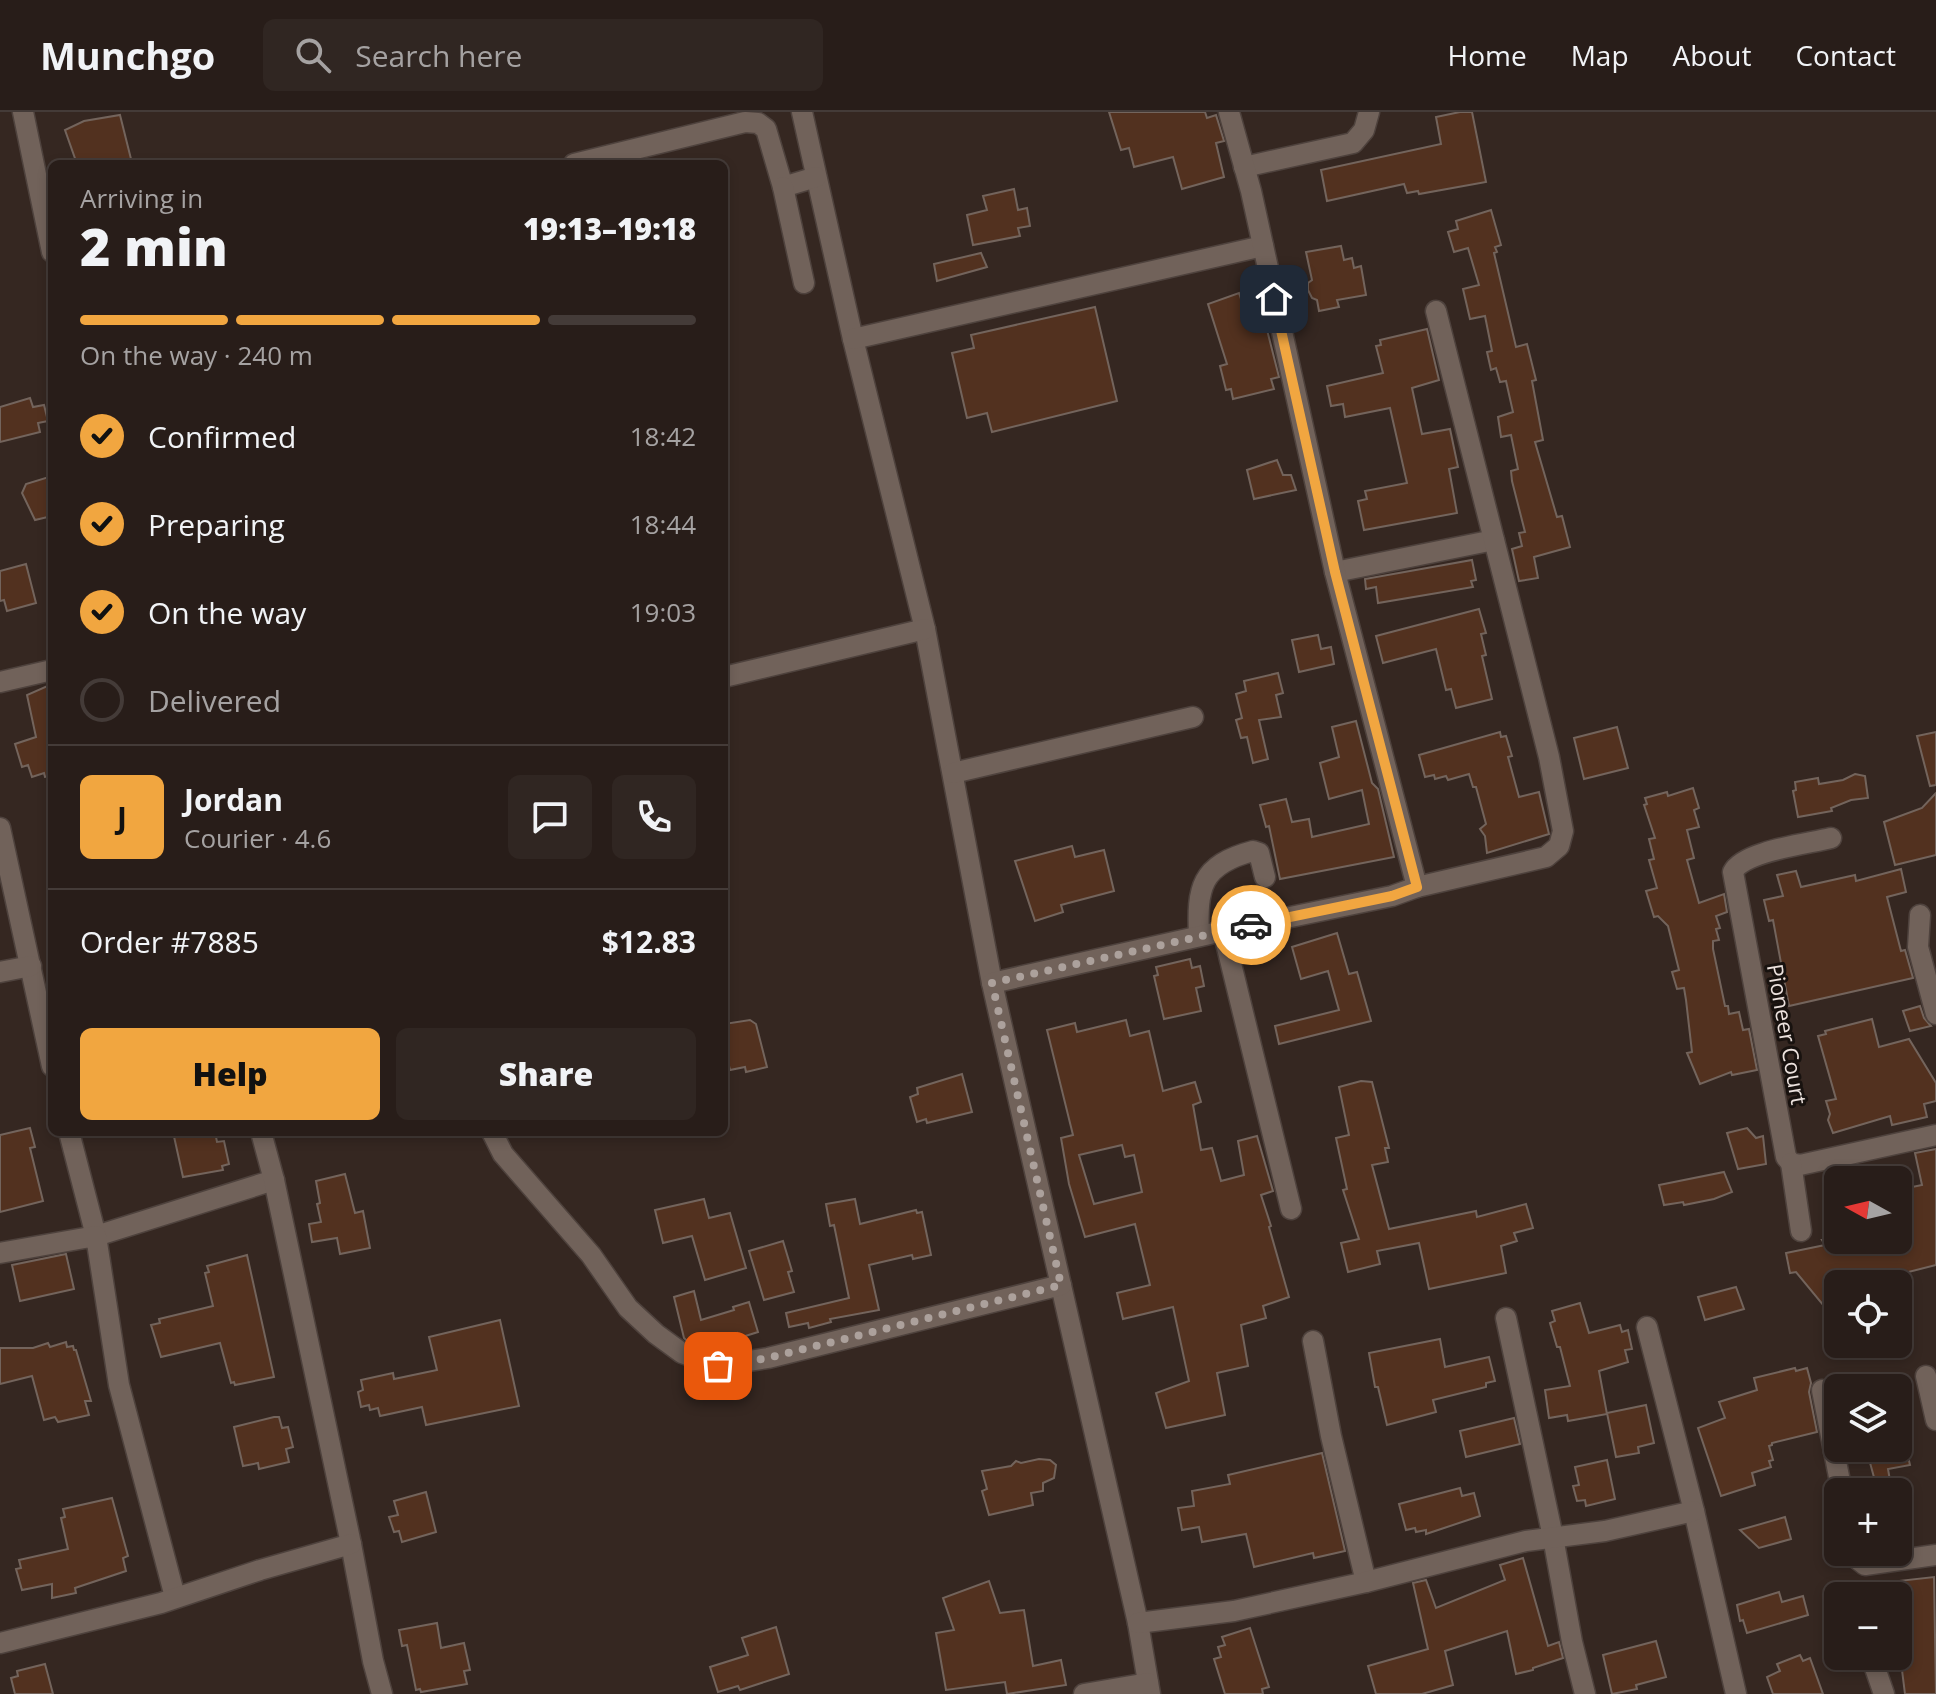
<!DOCTYPE html>
<meta charset="utf-8">
<style>
:root{--surface:#281d19;--page:#302622;--text:#f1f3f6;--muted:#a5a2a2;--line:#443b38;--accent:#f1a640}
body{margin:0;font-family:"Open Sans",sans-serif;background:var(--page);color:var(--text);height:100vh;display:flex;flex-direction:column;font-size:30px;white-space:nowrap}
*{box-sizing:border-box;margin:0}
p{font-size:26px;color:var(--muted)}
.icon{flex:none;width:44px;height:44px;fill:none;stroke:currentColor;stroke-width:2;stroke-linecap:round;stroke-linejoin:round}
.map{position:relative;flex:1;overflow:hidden}
.drawer{position:absolute;left:48px;top:48px;width:680px;height:976px;display:flex;flex-direction:column;background:var(--surface);border-radius:12px;box-shadow:0 4px 12px #0003,0 0 0 2px var(--line)}
.drawer>*{flex:none}
.needle{width:52px;rotate:278deg}
.fabs{position:absolute;left:1824px;top:1054px;display:grid;gap:16px}
.fabs a{display:grid;place-items:center;width:88px;height:88px;border-radius:12px;background:var(--surface);box-shadow:0 4px 12px #0003,0 0 0 2px var(--line);font-size:40px}
.pin{position:absolute;display:grid;place-items:center;width:68px;height:68px;color:#fff;margin:-34px;border-radius:16px;box-shadow:0 4px 12px #0006}
.courier{position:absolute;display:grid;place-items:center;width:80px;height:80px;margin:-40px;border:6px solid #f1a640;border-radius:50%;background:#fff;color:#222;box-shadow:0 2px 10px #0007}
.headline em{font-style:normal;font-weight:800}
.headline div{display:flex;flex-direction:column-reverse}
.headline{display:flex;align-items:center;justify-content:space-between;height:136px;padding:0 32px}
h1{font-size:52px;font-weight:800;line-height:60px}
.bar{display:grid;grid-template-columns:repeat(4,1fr);gap:12px 8px;align-content:center;height:96px;padding:0 32px}
.bar i{height:10px;border-radius:6px;background:var(--line)}
.bar .selected{background:var(--accent)}
.bar p{grid-column:span 4}
.line{display:flex;align-items:center;gap:20px;padding:0 32px;border-top:2px solid var(--line)}
.line div{flex:1}
.round{display:grid;place-items:center;flex:none;width:84px;height:84px;border-radius:12px;background:var(--page)}
ol{padding:0 32px;list-style:none}
li{display:flex;align-items:center;gap:24px;height:88px}
li p{margin-inline-start:auto}
li .icon{padding:8px;border-radius:50%;background:var(--accent);color:#111;stroke-width:4}
li:last-child{color:var(--muted)}
li i{width:44px;height:44px;border:4px solid var(--line);border-radius:50%}
.cta{display:flex;gap:16px;margin-top:auto;padding:16px 32px}
.cta a{flex:1;height:92px;border-radius:12px;background:var(--accent);color:#111;font-size:32px;font-weight:800;line-height:92px;text-align:center}
.cta a+a{background:var(--page);color:var(--text)}
header{display:flex;align-items:center;gap:48px;box-sizing:border-box;height:112px;padding:0 40px;background:var(--surface);border-bottom:2px solid var(--line)}
header strong{font-size:38px}
nav{display:flex;gap:44px;margin-inline-start:auto;font-size:28px}
.search{width:560px;height:72px;background:var(--page);display:flex;align-items:center;gap:20px;box-sizing:border-box;padding:0 28px;border-radius:12px;color:var(--muted);font-size:30px}
.map>svg:first-child{display:block}
.building{fill:#52311f;stroke:#73645c;stroke-width:2;fill-rule:evenodd}
.lines{fill:none;stroke-linecap:round;stroke-linejoin:round}
.street-casing{stroke:#4e423d;stroke-width:23}
.street{stroke:#71625a;stroke-width:20}
.done{stroke:#aca19c;stroke-width:8;stroke-dasharray:0 14.4}
.route{stroke:#f1a640;stroke-width:10}
.labels{text-anchor:middle;dominant-baseline:central;stroke-width:6;stroke-linejoin:round;paint-order:stroke}
.street-label{font-size:22px;fill:#ece2de;stroke:#18120f}
</style>
<header>
<strong>Munchgo</strong>
<div class="search"><svg class="icon" aria-label="search" viewBox="0 0 24 24"><circle cx="10" cy="10" r="6"/><path d="M15 15l6 6"/></svg>Search here</div>
<nav><a>Home</a><a>Map</a><a>About</a><a>Contact</a></nav>
</header>
<div class="map">
<svg width="1936" height="1582" viewBox="0 0 1936 1582">
<rect width="100%" height="100%" fill="#352721"/>
<g class="building">
<polygon points="1109,0 1205,0 1207,6 1216,3 1224,29 1216,31 1224,65 1182,77 1173,45 1134,55 1129,36 1121,38"/>
<polygon points="1460,0 1472,0 1486,70 1419,82 1418,79 1407,81 1404,72 1327,89 1321,58 1441,32 1436,5"/>
<polygon points="120,3 131,47 112,52 77,52 65,18 84,9"/>
<polygon points="1014,77 1018,98 1027,96 1030,114 1018,116 1020,124 973,133 967,103 987,98 983,84"/>
<polygon points="1491,98 1501,133 1495,135 1497,140 1494,141 1516,235 1527,232 1536,268 1532,269 1543,328 1535,330 1557,405 1562,404 1570,435 1534,445 1538,466 1519,469 1512,437 1522,434 1519,421 1525,420 1512,369 1511,359 1518,357 1511,323 1501,325 1498,305 1513,300 1506,269 1500,270 1496,256 1491,258 1487,240 1492,239 1485,204 1470,207 1463,177 1479,173 1468,136 1454,140 1448,120 1458,117 1456,109"/>
<polygon points="1341,134 1344,148 1352,146 1354,156 1361,154 1366,183 1337,188 1339,195 1319,199 1317,188 1312,186 1308,178 1308,171 1312,168 1306,140"/>
<polygon points="981,141 987,155 937,169 934,152"/>
<polygon points="1239,181 1245,199 1251,197 1257,218 1266,214 1279,265 1271,267 1274,277 1233,287 1231,277 1226,278 1220,254 1227,252 1208,192"/>
<polygon points="1095,195 1117,289 992,320 987,301 967,306 952,241 974,236 971,223"/>
<polygon points="1427,217 1439,268 1412,276 1422,322 1450,317 1458,355 1449,357 1457,401 1364,418 1358,389 1367,387 1365,379 1407,371 1390,296 1345,305 1343,292 1331,294 1327,274 1383,261 1376,234 1381,233 1380,228"/>
<polygon points="30,286 33,295 44,293 48,309 38,311 40,320 0,330 0,295"/>
<polygon points="1277,348 1283,363 1291,363 1296,378 1254,387 1247,358"/>
<polygon points="52,364 52,404 35,408 22,381 26,372"/>
<polygon points="1472,448 1476,468 1471,469 1473,475 1378,491 1376,475 1366,477 1365,467"/>
<polygon points="26,452 36,491 7,499 4,488 0,489 0,459"/>
<polygon points="1479,497 1486,521 1481,522 1486,543 1482,544 1492,587 1456,596 1451,577 1446,578 1436,537 1383,551 1376,524"/>
<polygon points="1318,523 1321,537 1331,535 1334,552 1299,560 1292,528"/>
<polygon points="1278,561 1283,581 1276,583 1281,605 1259,608 1268,647 1253,651 1247,625 1241,626 1236,608 1242,606 1236,582 1246,579 1244,569"/>
<polygon points="52,572 52,664 45,665 44,661 32,665 28,653 22,655 15,632 36,625 27,583"/>
<polygon points="1356,609 1372,671 1378,677 1394,745 1280,767 1269,714 1266,715 1260,693 1286,687 1292,710 1309,707 1312,725 1369,712 1362,678 1329,687 1320,651 1339,645 1332,615"/>
<polygon points="1617,615 1628,656 1584,667 1574,626"/>
<polygon points="1500,620 1501,625 1506,624 1512,644 1508,645 1519,685 1539,680 1549,722 1487,741 1485,724 1480,717 1486,712 1476,675 1473,675 1469,662 1448,668 1446,664 1435,667 1434,663 1425,665 1419,643"/>
<polygon points="1936,620 1936,673 1930,674 1917,624"/>
<polygon points="1855,662 1865,664 1868,686 1851,688 1831,696 1832,699 1798,705 1793,679 1796,678 1795,670 1818,666 1819,672 1843,668"/>
<polygon points="1693,676 1699,696 1694,698 1699,715 1687,718 1694,746 1687,748 1699,791 1724,782 1727,800 1716,804 1720,816 1716,817 1719,828 1713,829 1713,837 1725,894 1728,894 1729,902 1739,900 1743,918 1749,917 1757,958 1732,963 1731,960 1700,972 1687,941 1692,940 1686,888 1684,876 1677,877 1672,860 1679,858 1668,814 1658,804 1654,805 1646,779 1657,776 1649,748 1654,747 1649,727 1655,726 1644,693 1647,692 1645,686 1667,680 1668,684"/>
<polygon points="1936,681 1936,743 1895,753 1884,710 1922,696"/>
<polygon points="1072,734 1075,745 1104,738 1114,779 1061,793 1063,800 1035,809 1015,749"/>
<polygon points="1901,757 1906,780 1887,785 1901,839 1905,838 1913,866 1789,894 1773,808 1769,809 1764,788 1783,784 1777,763 1796,759 1801,775 1855,763 1856,769"/>
<polygon points="1337,821 1349,862 1357,860 1371,909 1279,932 1275,914 1339,898 1328,859 1301,867 1292,835"/>
<polygon points="1190,847 1192,856 1200,854 1204,874 1196,876 1201,899 1164,907 1154,864 1158,863 1156,855"/>
<polygon points="1920,894 1924,906 1931,914 1910,919 1903,899"/>
<polygon points="1872,907 1879,935 1909,927 1936,971 1936,989 1924,992 1927,1005 1892,1013 1890,1004 1833,1021 1828,1008 1830,1002 1826,989 1836,987 1818,924 1826,922 1825,919"/>
<polygon points="750,908 756,912 767,955 746,960 745,955 730,958 724,933 724,912"/>
<path d="M 1126,908 L 1130,924 L 1149,919 L 1163,979 L 1195,970 L 1201,990 L 1193,993 L 1201,1038 L 1212,1036 L 1221,1069 L 1244,1063 L 1238,1029 L 1257,1024 L 1273,1079 L 1261,1083 L 1271,1114 L 1269,1115 L 1289,1185 L 1263,1194 L 1266,1206 L 1241,1213 L 1248,1254 L 1217,1261 L 1225,1303 L 1166,1316 L 1156,1281 L 1189,1269 L 1173,1195 L 1123,1207 L 1117,1181 L 1150,1173 L 1135,1112 L 1085,1125 L 1069,1072 L 1061,1026 L 1073,1023 L 1047,918 L 1075,911 L 1077,920 ZM 1122,1033 L 1125,1045 L 1134,1043 L 1142,1080 L 1094,1092 L 1079,1043 Z"/>
<polygon points="962,962 972,1000 927,1011 926,1007 917,1010 910,985 918,982 917,976"/>
<polygon points="1361,969 1372,970 1389,1036 1385,1036 1388,1050 1372,1053 1389,1117 1476,1099 1477,1105 1526,1092 1533,1116 1514,1121 1517,1129 1501,1134 1506,1161 1429,1177 1419,1131 1377,1139 1380,1152 1348,1160 1341,1131 1359,1127 1343,1078 1347,1077 1336,1026 1349,1023 1339,975"/>
<polygon points="30,1016 35,1035 30,1036 43,1089 0,1100 0,1023"/>
<polygon points="1747,1016 1756,1026 1763,1024 1766,1052 1738,1057 1727,1021"/>
<polygon points="173,1020 215,1020 217,1030 224,1029 229,1052 222,1054 223,1058 183,1065"/>
<polygon points="1936,1037 1936,1153 1861,1172 1838,1172 1838,1211 1796,1160 1790,1161 1786,1141 1825,1133 1822,1128 1912,1128 1905,1084 1913,1083 1912,1075 1922,1073 1915,1041"/>
<polygon points="1724,1060 1732,1080 1714,1087 1684,1093 1683,1090 1664,1093 1659,1073"/>
<polygon points="345,1062 355,1101 363,1099 370,1136 340,1142 337,1126 312,1130 309,1112 321,1110 317,1092 320,1091 316,1069"/>
<polygon points="704,1087 709,1106 730,1101 746,1156 705,1168 692,1124 663,1131 655,1098"/>
<polygon points="855,1087 860,1112 916,1098 917,1101 922,1100 931,1143 913,1147 912,1143 869,1153 879,1198 830,1207 831,1210 809,1216 808,1211 789,1215 786,1201 849,1186 834,1113 830,1114 826,1092"/>
<polygon points="783,1129 792,1159 788,1160 794,1180 764,1188 749,1139"/>
<polygon points="66,1142 74,1177 20,1189 12,1153"/>
<polygon points="247,1143 274,1265 235,1273 234,1270 231,1271 220,1231 161,1245 151,1213 160,1211 159,1207 213,1194 205,1161 209,1160 207,1154"/>
<polygon points="1736,1175 1744,1197 1705,1208 1698,1185"/>
<polygon points="694,1179 701,1208 734,1198 733,1195 749,1190 758,1220 739,1226 737,1221 720,1226 719,1222 687,1229 684,1226 674,1185"/>
<polygon points="1580,1191 1589,1221 1620,1213 1622,1220 1628,1218 1632,1237 1625,1238 1628,1250 1599,1259 1607,1302 1568,1309 1567,1303 1549,1306 1545,1278 1570,1274 1560,1235 1557,1235 1550,1211 1555,1209 1552,1199"/>
<polygon points="500,1208 519,1294 426,1313 422,1295 380,1304 378,1296 370,1298 369,1293 361,1295 358,1280 363,1278 361,1268 393,1261 394,1267 437,1258 429,1225"/>
<polygon points="1440,1227 1445,1255 1489,1245 1495,1269 1486,1271 1486,1275 1433,1288 1436,1300 1387,1313 1378,1275 1375,1275 1369,1241"/>
<polygon points="66,1230 67,1235 73,1234 74,1238 76,1238 91,1289 85,1289 89,1303 58,1310 55,1305 44,1308 32,1264 0,1272 0,1236 33,1236 48,1231 50,1235"/>
<polygon points="1795,1256 1796,1259 1807,1256 1811,1271 1809,1280 1817,1320 1772,1331 1772,1333 1769,1334 1773,1348 1769,1349 1771,1355 1752,1361 1755,1373 1721,1384 1698,1316 1725,1306 1719,1290 1757,1278 1754,1266"/>
<polygon points="1646,1293 1654,1331 1638,1335 1639,1341 1616,1345 1607,1301"/>
<polygon points="274,1305 279,1305 282,1316 288,1315 293,1335 286,1337 289,1350 259,1357 258,1351 243,1354 234,1315"/>
<polygon points="1514,1306 1520,1332 1466,1345 1460,1319"/>
<polygon points="1866,1336 1889,1336 1890,1339 1906,1336 1910,1353 1888,1357 1892,1380 1878,1380"/>
<polygon points="1322,1341 1345,1439 1314,1446 1313,1441 1254,1455 1246,1422 1202,1430 1199,1415 1182,1418 1178,1396 1194,1394 1192,1379 1230,1372 1228,1363"/>
<polygon points="1039,1347 1050,1348 1056,1353 1054,1366 1043,1371 1043,1379 1031,1381 1033,1393 989,1403 982,1379 987,1377 982,1359 1011,1354 1016,1349 1021,1351"/>
<polygon points="1607,1348 1615,1387 1586,1394 1585,1388 1577,1389 1573,1374 1579,1373 1575,1355"/>
<polygon points="1460,1376 1462,1384 1474,1381 1480,1404 1426,1422 1426,1418 1416,1420 1415,1416 1406,1418 1399,1392"/>
<polygon points="426,1380 436,1420 402,1430 399,1419 394,1420 389,1405 398,1403 394,1389"/>
<polygon points="112,1386 128,1444 123,1446 126,1459 75,1476 76,1481 52,1486 52,1472 22,1478 16,1457 21,1456 19,1448 68,1437 61,1406 65,1405 63,1397"/>
<polygon points="1785,1405 1791,1427 1759,1436 1740,1418"/>
<polygon points="1523,1446 1548,1534 1559,1530 1563,1546 1533,1556 1533,1558 1516,1562 1507,1519 1445,1539 1453,1573 1422,1582 1376,1582 1368,1554 1428,1537 1413,1471 1426,1468 1436,1496 1505,1468 1500,1453"/>
<polygon points="1934,1465 1936,1582 1905,1582 1898,1526 1909,1523 1898,1469"/>
<polygon points="989,1469 1000,1501 1024,1498 1033,1554 1061,1548 1066,1573 1007,1582 1005,1570 946,1578 936,1521 954,1518 943,1486"/>
<polygon points="1779,1480 1782,1490 1803,1484 1808,1503 1747,1521 1743,1508 1740,1509 1737,1493"/>
<polygon points="437,1511 441,1536 464,1531 470,1558 464,1559 467,1572 421,1580 420,1577 416,1578 407,1533 402,1534 399,1518"/>
<polygon points="776,1515 789,1562 740,1578 738,1574 718,1580 710,1555 748,1543 742,1526"/>
<polygon points="1250,1516 1269,1575 1262,1577 1263,1582 1225,1582 1214,1547 1221,1545 1218,1535 1225,1533 1222,1525"/>
<polygon points="1656,1529 1666,1565 1636,1573 1637,1577 1612,1582 1603,1543"/>
<polygon points="1800,1543 1803,1549 1810,1546 1823,1582 1773,1582 1767,1565 1780,1559 1777,1552"/>
<polygon points="45,1552 53,1582 15,1582 11,1566 18,1564 17,1559"/>
</g>
<g class="lines">
<defs>
<g id="street">
<polyline points="23,0 52,140"/>
<polyline points="802,0 853,227 925,517 992,871 1138,1511 1150,1582"/>
<polyline points="574,52 745,10 758,11 766,17 783,75 816,65"/>
<polyline points="1244,55 1353,31 1364,18 1369,0"/>
<polyline points="783,75 804,171"/>
<polyline points="853,227 1263,134"/>
<polyline points="1335,460 1494,428"/>
<polyline points="724,565 925,517"/>
<polyline points="0,570 52,558"/>
<polyline points="953,661 1193,605"/>
<polyline points="0,716 52,954"/>
<path d="M 1831,726 C 1807,732 1743,739 1733,760 L 1786,1045 L 1791,1051 L 1800,1053 L 1936,1023"/>
<polyline points="1417,775 1546,745 1559,734 1563,719 1549,645 1436,199"/>
<polyline points="1920,803 1918,835 1936,902"/>
<polyline points="1223,819 1291,1097"/>
<path d="M 1199,824 C 1197,776 1200,753 1253,739 L 1259,741 L 1265,765"/>
<polyline points="0,860 31,854"/>
<polyline points="992,871 1223,819 1392,784 1417,775 1335,460 1251,79 1229,0"/>
<polyline points="69,1020 96,1124 274,1068"/>
<polyline points="261,1020 274,1068 351,1432 373,1549 382,1582"/>
<polyline points="492,1020 503,1042 591,1143 628,1196 656,1222 682,1241 718,1254 768,1246 1061,1173"/>
<polyline points="1791,1051 1801,1119"/>
<polyline points="0,1141 96,1124 119,1273 175,1485"/>
<polyline points="1506,1206 1553,1425 1572,1530 1585,1582"/>
<polyline points="1647,1215 1694,1399 1736,1582"/>
<polyline points="1313,1229 1331,1324 1366,1470"/>
<polyline points="1926,1264 1936,1308"/>
<polyline points="1822,1278 1842,1380"/>
<polyline points="1855,1440 1856,1446 1865,1453 1936,1443"/>
<polyline points="1138,1511 1234,1499 1366,1470 1526,1429 1605,1419 1694,1399"/>
<polyline points="0,1531 161,1491 260,1458 351,1432"/>
<polyline points="1874,1553 1884,1582"/>
<polyline points="1084,1582 1148,1571"/>
</g>
</defs>
<use href="#street" class="street-casing"/>
<use href="#street" class="street"/>
</g>
<g class="lines">
<polyline class="done" points="718,1254 768,1246 1061,1173 992,871 1251,813"/>
<polyline class="route" points="1251,813 1392,784 1417,775 1335,460 1274,187"/>
</g>
<g class="labels">
<g class="street-label">
<text transform="translate(1788 922) rotate(80)">Pioneer Court</text>
</g>
</g>
</svg>
<div class="fabs">
<a><svg class="needle" viewBox="-14 -14 28 28"><path d="M0-13l5 13h-10z" fill="#e53935"/><path d="M0 13l5-13h-10z" fill="#a5a2a2"/></svg></a>
<a><svg class="icon" aria-label="locate" viewBox="0 0 24 24"><circle cx="12" cy="12" r="6"/><path d="M12 2v4M12 18v4M2 12h4M18 12h4"/></svg></a>
<a><svg class="icon" aria-label="layers" viewBox="0 0 24 24"><path d="M12 4l9 5-9 5-9-5zM3 14l9 5 9-5"/></svg></a>
<a>+</a>
<a>−</a>
</div>
<div class="pin" style="left:718px;top:1254px;background:#ea580c"><svg class="icon" aria-label="bag" viewBox="0 0 24 24"><path d="M5 8h14l-1 12H6zM9 8a3 3 0 0 1 6 0"/></svg></div>
<div class="pin" style="left:1274px;top:187px;background:#1f2937"><svg class="icon" aria-label="home" viewBox="0 0 24 24"><path d="M3 11l9-7 9 7M6 9v11h12V9"/></svg></div>
<div class="courier" style="left:1251px;top:813px"><svg class="icon" aria-label="car" viewBox="0 0 24 24"><path d="M5 17H2v-5l4-1 3-4h7l3 4 3 1v5h-3M9 17h6M6 11h13"/><circle cx="7" cy="17" r="2"/><circle cx="17" cy="17" r="2"/></svg></div>
<section class="drawer">
<div class="headline"><div><h1>2 min</h1><p>Arriving in</p></div><em>19:13–19:18</em></div>
<div class="bar"><i class="selected"></i><i class="selected"></i><i class="selected"></i><i></i><p>On the way · 240 m</p></div>
<ol>
<li><svg class="icon" aria-label="check" viewBox="0 0 24 24"><path d="M5 12l5 5 9-10"/></svg>Confirmed<p>18:42</p></li>
<li><svg class="icon" aria-label="check" viewBox="0 0 24 24"><path d="M5 12l5 5 9-10"/></svg>Preparing<p>18:44</p></li>
<li><svg class="icon" aria-label="check" viewBox="0 0 24 24"><path d="M5 12l5 5 9-10"/></svg>On the way<p>19:03</p></li>
<li><i></i>Delivered</li>
</ol>
<div class="line" style="height:144px"><b class="round" style="background:var(--accent);color:#111">J</b><div><b>Jordan</b><p>Courier · 4.6</p></div><a class="round"><svg class="icon" aria-label="chat" viewBox="0 0 24 24"><path d="M4 5h16v11H9l-5 4z"/></svg></a><a class="round"><svg class="icon" aria-label="phone" viewBox="0 0 24 24"><path d="M5 4h4l2 5-3 2q2 4 5 5l2-3 5 2v4C11 20 4 13 5 4z"/></svg></a></div>
<div class="line" style="height:104px"><div>Order #7885</div><b>$12.83</b></div>
<div class="cta"><a>Help</a><a>Share</a></div>
</section>
</div>
